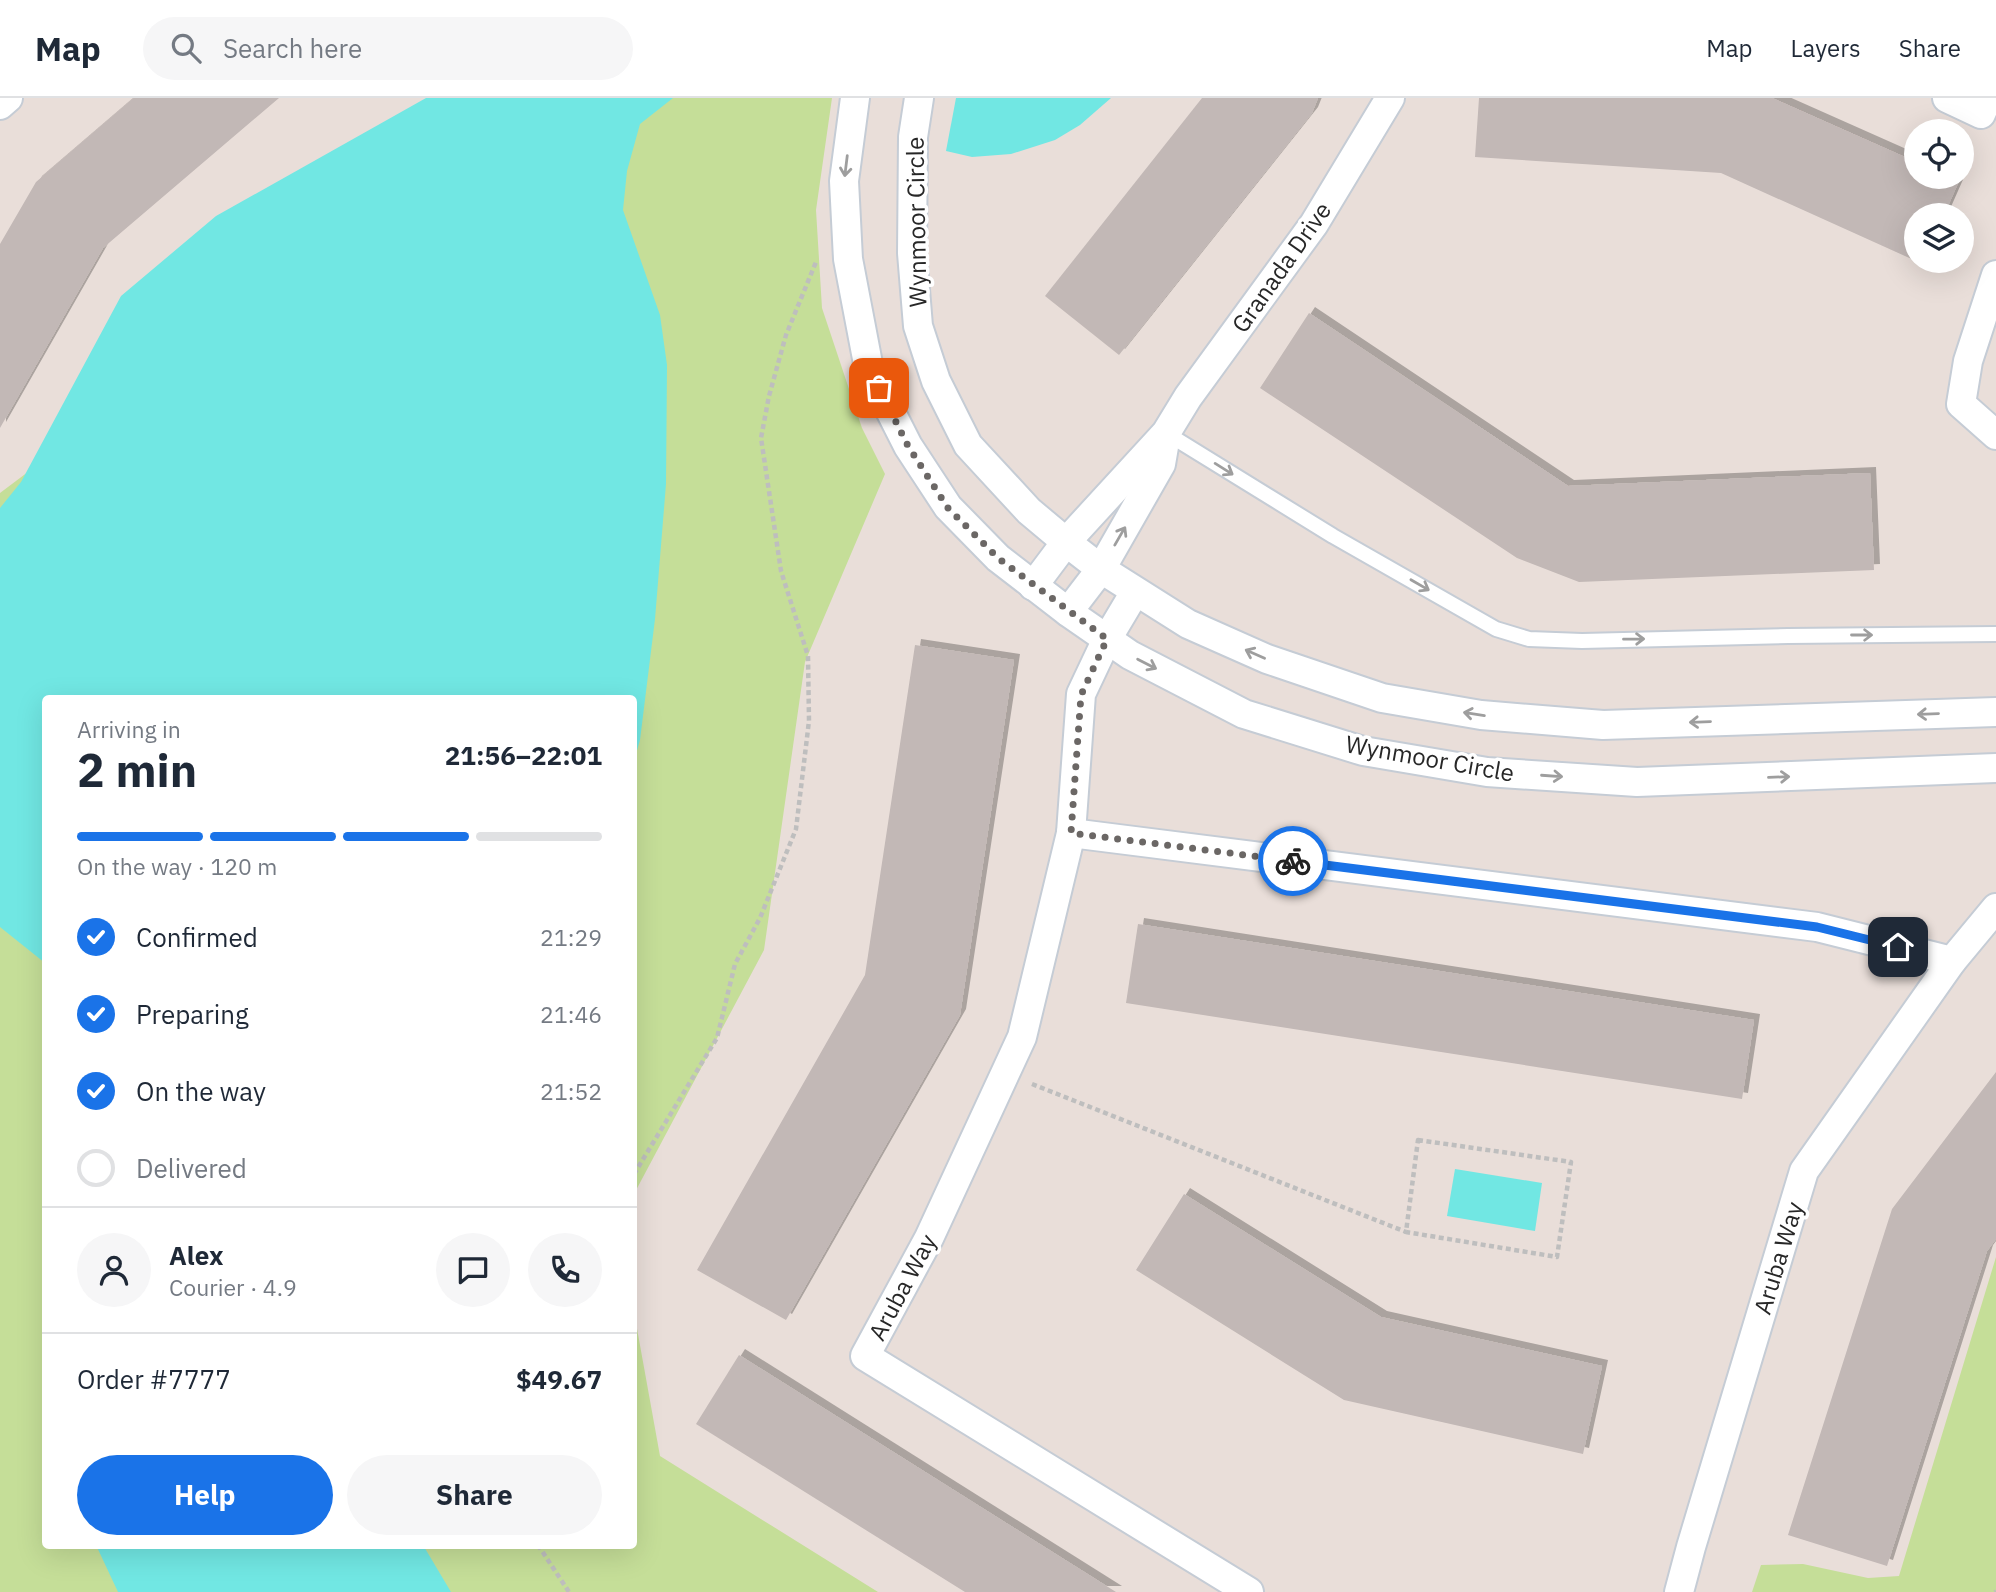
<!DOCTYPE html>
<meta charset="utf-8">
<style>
:root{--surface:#fff;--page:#f6f6f7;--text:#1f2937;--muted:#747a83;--line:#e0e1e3;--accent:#1a73e8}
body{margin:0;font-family:"IBM Plex Sans",sans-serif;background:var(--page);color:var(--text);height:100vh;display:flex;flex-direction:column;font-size:26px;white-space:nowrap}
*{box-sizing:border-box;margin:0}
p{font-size:23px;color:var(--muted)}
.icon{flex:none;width:38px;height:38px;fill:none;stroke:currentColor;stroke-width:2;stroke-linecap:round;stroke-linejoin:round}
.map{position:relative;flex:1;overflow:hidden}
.drawer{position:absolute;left:42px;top:597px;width:595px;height:854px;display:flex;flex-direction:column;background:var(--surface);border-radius:7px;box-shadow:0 7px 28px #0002}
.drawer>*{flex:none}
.buttons{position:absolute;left:1904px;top:21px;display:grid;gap:14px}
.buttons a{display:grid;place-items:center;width:70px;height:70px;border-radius:50%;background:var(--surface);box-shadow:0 7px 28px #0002;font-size:35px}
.pin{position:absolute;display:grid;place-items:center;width:60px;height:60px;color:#fff;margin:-30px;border-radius:14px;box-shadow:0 4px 10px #0006}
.courier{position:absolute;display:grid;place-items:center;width:70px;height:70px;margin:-35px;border:5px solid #1a73e8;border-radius:50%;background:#fff;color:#222;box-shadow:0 2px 9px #0007}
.headline em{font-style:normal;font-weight:700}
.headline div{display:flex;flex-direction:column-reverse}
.headline{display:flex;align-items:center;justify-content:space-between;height:119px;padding:0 35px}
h1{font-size:46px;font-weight:700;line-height:52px}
.bar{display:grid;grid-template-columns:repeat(4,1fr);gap:10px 7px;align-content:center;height:84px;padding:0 35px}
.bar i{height:9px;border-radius:5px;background:var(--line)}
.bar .on{background:var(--accent)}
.bar p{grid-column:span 4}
.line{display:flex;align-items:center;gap:18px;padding:0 35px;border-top:2px solid var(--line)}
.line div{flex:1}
.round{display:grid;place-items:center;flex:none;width:74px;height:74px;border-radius:37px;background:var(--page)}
ol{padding:0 35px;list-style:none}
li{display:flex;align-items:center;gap:21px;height:77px}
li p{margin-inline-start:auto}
li .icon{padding:7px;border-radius:50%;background:var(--accent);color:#fff;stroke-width:4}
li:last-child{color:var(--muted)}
li i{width:38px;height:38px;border:4px solid var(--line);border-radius:50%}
.primary-button{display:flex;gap:14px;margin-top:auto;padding:14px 35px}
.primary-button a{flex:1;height:80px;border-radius:42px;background:var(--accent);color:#fff;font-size:28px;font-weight:700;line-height:80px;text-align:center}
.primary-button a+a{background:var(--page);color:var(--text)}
header{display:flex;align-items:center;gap:42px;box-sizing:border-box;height:98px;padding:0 35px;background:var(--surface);border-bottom:2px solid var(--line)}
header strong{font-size:33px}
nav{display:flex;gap:38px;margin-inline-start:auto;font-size:24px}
.search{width:490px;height:63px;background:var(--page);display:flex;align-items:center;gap:18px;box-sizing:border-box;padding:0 24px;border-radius:38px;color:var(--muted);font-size:26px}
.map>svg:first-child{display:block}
.green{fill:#c5de98}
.water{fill:#71e7e3}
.building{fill:#c2b8b6;filter:url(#shadow)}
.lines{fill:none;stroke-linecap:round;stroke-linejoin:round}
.lane-casing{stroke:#c5ccd5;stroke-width:18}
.street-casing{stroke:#c5ccd5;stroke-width:32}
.path{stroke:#bebebe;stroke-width:4.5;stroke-dasharray:5 3.5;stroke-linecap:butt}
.lane{stroke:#fff;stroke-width:14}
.street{stroke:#fff;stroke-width:28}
.oneway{stroke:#9e9e9e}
.done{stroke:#6b6765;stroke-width:7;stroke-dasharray:0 12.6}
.route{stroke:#1a73e8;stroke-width:9}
.labels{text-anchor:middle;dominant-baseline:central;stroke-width:7;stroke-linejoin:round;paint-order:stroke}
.street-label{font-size:24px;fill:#272727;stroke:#fff}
</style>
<header>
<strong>Map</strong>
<div class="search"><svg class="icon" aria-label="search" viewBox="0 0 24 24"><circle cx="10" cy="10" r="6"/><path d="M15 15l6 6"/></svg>Search here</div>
<nav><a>Map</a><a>Layers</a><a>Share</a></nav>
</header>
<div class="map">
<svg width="1996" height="1494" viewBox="0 0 1996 1494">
<defs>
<filter id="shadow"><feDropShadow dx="6" dy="-6" stdDeviation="0" flood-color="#0004"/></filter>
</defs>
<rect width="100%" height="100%" fill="#e9ded9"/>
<g class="green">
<polygon points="481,0 832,0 816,112 822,210 862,330 885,376 805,564 764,852 634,1096 634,600 46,600 46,1447 634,1447 634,1214 660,1358 878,1494 0,1494 0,395 105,316"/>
<polygon points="1996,1159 1996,1494 1752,1494 1761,1467 1803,1466 1868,1480 1899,1478"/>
</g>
<g class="water">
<polygon points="426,0 673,0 640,26 627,73 623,112 660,217 667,267 666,386 655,521 640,642 634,663 634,600 46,600 45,865 0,829 0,410 21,384 121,198 216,118"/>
<polygon points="956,0 1111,0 1080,27 1055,42 1011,56 972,59 946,53"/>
<polygon points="1455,1071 1542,1085 1535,1133 1447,1118"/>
<polygon points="96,1447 423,1447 451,1494 118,1494"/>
</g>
<g class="building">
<polygon points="134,0 279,0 103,150 0,330 0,146 36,84"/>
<polygon points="1202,0 1318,0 1312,15 1119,257 1045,198"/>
<polygon points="1479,0 1772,0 1916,64 1916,79 1948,79 1959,83 1944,117 1916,117 1916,163 1721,75 1475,59"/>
<polygon points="1309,215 1568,388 1870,375 1874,472 1579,484 1517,460 1260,290"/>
<polygon points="915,547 1014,562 960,917 786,1222 697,1172 865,877"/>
<polygon points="1138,826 1754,922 1742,1001 1126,905"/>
<polygon points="1996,974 1996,1141 1987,1153 1887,1468 1788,1437 1892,1111"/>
<polygon points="1184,1096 1381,1219 1602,1268 1583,1356 1344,1302 1136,1172"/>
<polygon points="739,1257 1116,1494 965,1494 696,1326"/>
</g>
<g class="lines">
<defs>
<polyline id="lane" points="1166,335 1333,438 1496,531 1529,541 1582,543 1788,538 1996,536"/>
<g id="street">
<polyline points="855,0 844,83 848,161 869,271 908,348 948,409 998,460 1068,514 1130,557 1244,616 1363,653 1487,674 1637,684 1996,670"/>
<polyline points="919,0 913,39 912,155 918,228 936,283 968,347 1029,413 1066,444 1101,471 1188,526 1267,561 1382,600 1481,617 1603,627 1996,614"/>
<polyline points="1947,0 1981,16 1988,0"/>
<polyline points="0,7 8,0"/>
<polyline points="1996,177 1968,263 1961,306 1996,337"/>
<polyline points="1033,488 1066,444 1166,335 1188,299 1314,126 1390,0"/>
<polyline points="1135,494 1107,541 1081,596 1071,735 1022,939 929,1140 865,1258 1249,1494"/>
<polyline points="1068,514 1101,471 1161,366 1166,337"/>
<polyline points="1071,735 1817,829 1952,863 1996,810"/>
<polyline points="1679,1494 1691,1449 1804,1073 1952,863"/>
</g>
</defs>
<use href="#lane" class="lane-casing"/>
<use href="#street" class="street-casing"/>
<g class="path">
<polyline points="1032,986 1406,1134"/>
<polygon points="1418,1042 1571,1064 1557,1159 1406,1134"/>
<polyline points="634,1076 717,940 735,866 760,820 796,731 809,623 808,558 781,473 761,340 769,298 786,237 816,164"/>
<polyline points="538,1447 569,1494"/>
<polyline points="1995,1494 1996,1493"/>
</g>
<use href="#lane" class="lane"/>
<use href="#street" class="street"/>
</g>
<defs><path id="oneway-shaft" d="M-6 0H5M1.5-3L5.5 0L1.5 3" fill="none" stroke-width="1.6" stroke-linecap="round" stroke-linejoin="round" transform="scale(1.75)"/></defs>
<g class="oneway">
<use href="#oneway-shaft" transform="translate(846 68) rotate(97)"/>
<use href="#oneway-shaft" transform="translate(1224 371) rotate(32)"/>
<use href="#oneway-shaft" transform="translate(1120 438) rotate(-60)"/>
<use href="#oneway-shaft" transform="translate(1420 487) rotate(30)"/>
<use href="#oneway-shaft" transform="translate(1862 537)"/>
<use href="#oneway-shaft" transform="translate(1634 541) rotate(-1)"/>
<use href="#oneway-shaft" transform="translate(1255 556) rotate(-156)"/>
<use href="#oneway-shaft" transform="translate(1147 566) rotate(27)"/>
<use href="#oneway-shaft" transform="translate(1474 616) rotate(-171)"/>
<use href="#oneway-shaft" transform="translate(1928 616) rotate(178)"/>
<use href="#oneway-shaft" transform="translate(1700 624) rotate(178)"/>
<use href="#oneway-shaft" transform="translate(1552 678) rotate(4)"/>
<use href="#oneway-shaft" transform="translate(1779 679) rotate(-2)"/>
</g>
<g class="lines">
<polyline class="done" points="879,290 908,348 948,410 998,460 1107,541 1081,597 1071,735 1293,763"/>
<polyline class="route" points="1293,763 1817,829 1898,849"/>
</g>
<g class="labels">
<g class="street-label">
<text transform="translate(916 124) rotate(-91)">Wynmoor Circle</text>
<text transform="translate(1281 169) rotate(-55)">Granada Drive</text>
<text transform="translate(1430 660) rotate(10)">Wynmoor Circle</text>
<text transform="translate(1778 1160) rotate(-73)">Aruba Way</text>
<text transform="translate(902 1189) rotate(-62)">Aruba Way</text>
</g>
</g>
</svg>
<div class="buttons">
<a><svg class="icon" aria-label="locate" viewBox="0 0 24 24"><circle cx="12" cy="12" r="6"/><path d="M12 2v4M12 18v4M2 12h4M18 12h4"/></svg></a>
<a><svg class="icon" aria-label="layers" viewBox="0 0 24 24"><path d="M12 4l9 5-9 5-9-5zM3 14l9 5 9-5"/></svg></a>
</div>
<div class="pin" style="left:879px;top:290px;background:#ea580c"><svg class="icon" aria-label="bag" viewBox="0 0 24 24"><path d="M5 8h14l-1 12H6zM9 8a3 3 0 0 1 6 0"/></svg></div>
<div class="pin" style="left:1898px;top:849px;background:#1f2937"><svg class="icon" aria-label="home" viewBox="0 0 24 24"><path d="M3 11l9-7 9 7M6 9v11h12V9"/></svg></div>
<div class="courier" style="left:1293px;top:763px"><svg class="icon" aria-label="bike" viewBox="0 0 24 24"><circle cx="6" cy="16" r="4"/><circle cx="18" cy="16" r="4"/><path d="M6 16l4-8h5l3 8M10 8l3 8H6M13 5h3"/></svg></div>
<section class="drawer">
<div class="headline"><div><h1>2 min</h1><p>Arriving in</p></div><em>21:56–22:01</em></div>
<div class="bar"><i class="on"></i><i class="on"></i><i class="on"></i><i></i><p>On the way · 120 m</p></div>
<ol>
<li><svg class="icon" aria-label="check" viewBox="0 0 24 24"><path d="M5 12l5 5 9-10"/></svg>Confirmed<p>21:29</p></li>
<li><svg class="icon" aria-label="check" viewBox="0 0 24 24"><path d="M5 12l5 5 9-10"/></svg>Preparing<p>21:46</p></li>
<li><svg class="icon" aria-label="check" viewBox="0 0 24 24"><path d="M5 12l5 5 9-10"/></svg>On the way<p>21:52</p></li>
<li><i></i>Delivered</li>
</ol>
<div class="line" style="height:126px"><a class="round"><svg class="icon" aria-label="person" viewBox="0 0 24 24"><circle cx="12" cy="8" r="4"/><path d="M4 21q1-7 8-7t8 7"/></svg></a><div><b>Alex</b><p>Courier · 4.9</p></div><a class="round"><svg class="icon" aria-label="chat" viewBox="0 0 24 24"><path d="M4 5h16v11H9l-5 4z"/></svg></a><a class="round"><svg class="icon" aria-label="phone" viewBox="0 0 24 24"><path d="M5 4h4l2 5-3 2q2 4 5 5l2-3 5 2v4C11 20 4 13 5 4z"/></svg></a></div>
<div class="line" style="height:91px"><div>Order #7777</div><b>$49.67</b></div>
<div class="primary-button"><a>Help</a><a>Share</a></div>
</section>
</div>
